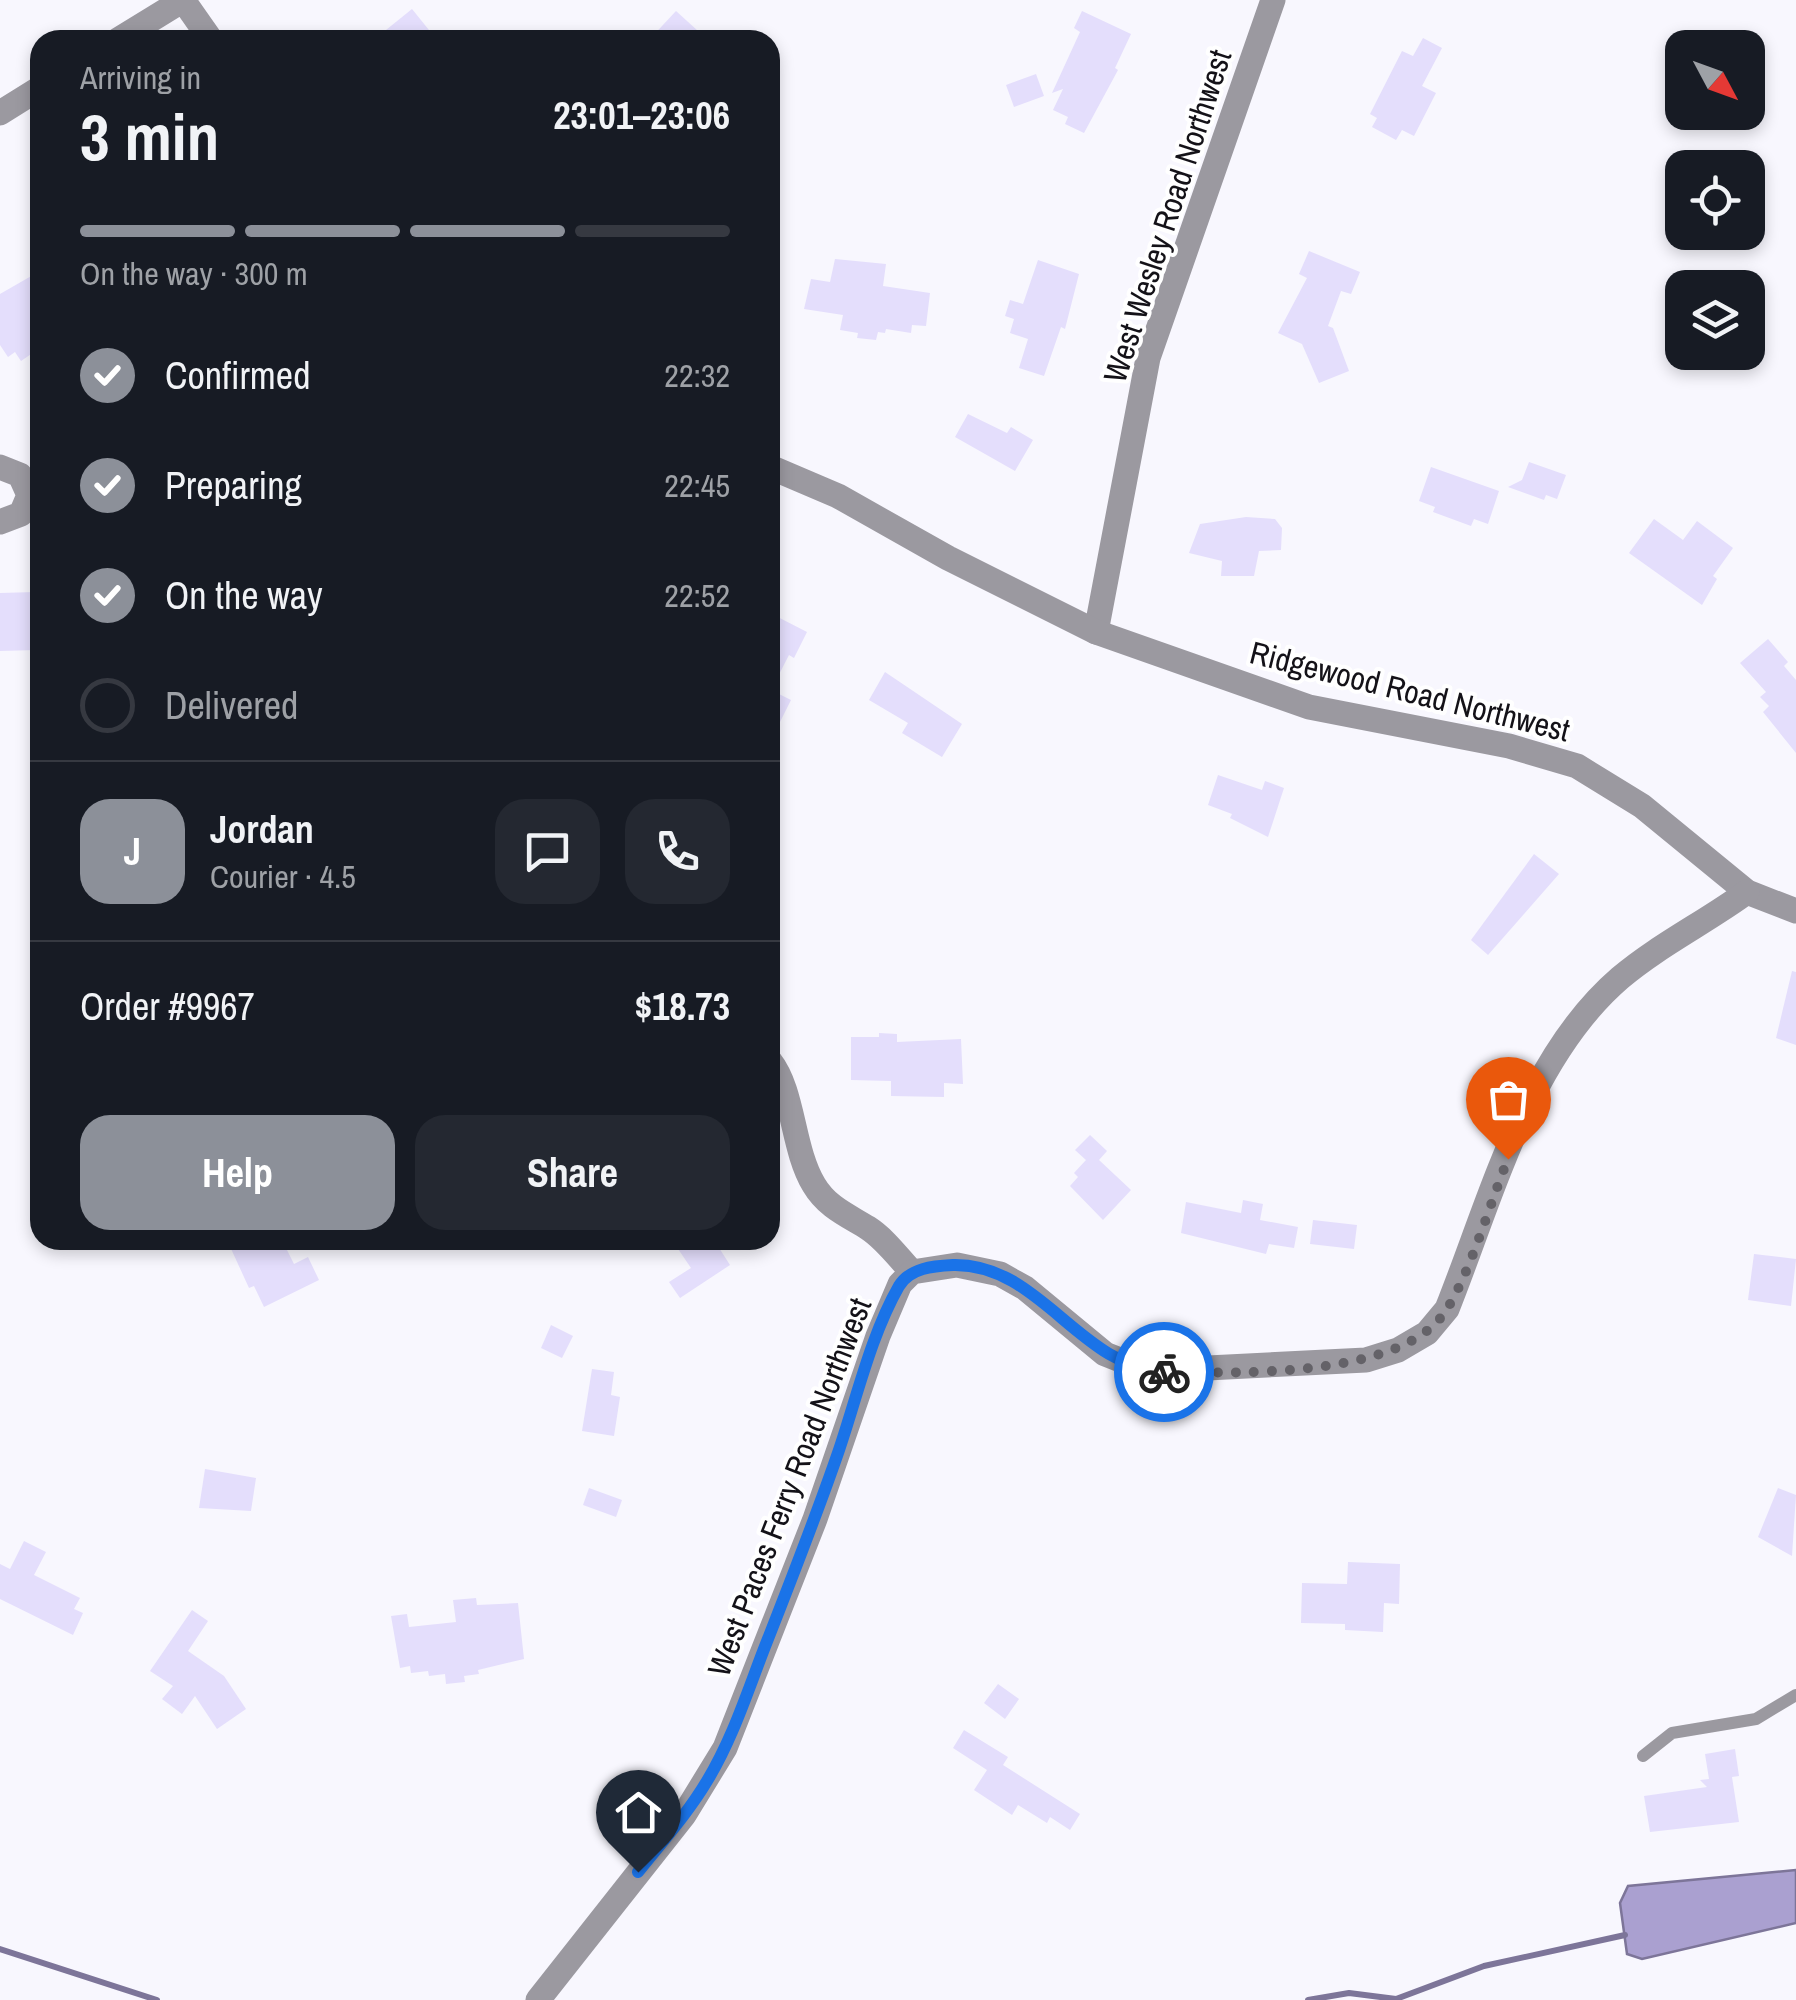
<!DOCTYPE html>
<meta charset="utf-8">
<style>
:root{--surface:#171b24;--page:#242831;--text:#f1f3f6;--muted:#9ea1a6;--line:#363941;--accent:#8c9099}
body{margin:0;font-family:"Archivo Narrow",sans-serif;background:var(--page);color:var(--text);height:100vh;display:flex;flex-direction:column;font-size:38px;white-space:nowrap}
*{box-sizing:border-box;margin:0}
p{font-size:32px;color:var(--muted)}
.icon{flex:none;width:55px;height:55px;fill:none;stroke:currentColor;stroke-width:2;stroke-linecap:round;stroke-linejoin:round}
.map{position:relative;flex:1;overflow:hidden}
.side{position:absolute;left:30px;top:30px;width:750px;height:1220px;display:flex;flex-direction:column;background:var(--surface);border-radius:30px;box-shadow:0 5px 15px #0003}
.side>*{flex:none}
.needle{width:65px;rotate:131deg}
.buttons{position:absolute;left:1665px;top:30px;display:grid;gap:20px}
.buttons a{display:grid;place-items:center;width:100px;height:100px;border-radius:20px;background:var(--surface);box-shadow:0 5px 15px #0003;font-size:50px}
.pin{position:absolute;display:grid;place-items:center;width:85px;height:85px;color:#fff;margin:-102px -42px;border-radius:50% 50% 50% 0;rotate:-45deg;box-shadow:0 0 10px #0007}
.pin .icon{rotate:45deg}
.courier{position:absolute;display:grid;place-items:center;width:100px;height:100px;margin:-50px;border:8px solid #1a73e8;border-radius:50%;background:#fff;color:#222;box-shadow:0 2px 12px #0007}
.summary em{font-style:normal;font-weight:700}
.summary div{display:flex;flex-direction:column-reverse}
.summary{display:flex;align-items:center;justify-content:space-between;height:170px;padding:0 50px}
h1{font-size:65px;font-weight:700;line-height:75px}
.bar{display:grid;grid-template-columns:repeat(4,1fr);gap:15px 10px;align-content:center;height:120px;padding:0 50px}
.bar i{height:12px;border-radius:8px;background:var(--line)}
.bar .current{background:var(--accent)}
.bar p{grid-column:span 4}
.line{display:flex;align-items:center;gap:25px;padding:0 50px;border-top:2px solid var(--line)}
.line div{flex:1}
.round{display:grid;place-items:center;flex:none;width:105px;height:105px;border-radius:30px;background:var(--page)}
ol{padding:0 50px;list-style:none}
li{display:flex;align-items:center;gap:30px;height:110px}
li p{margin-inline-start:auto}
li .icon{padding:10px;border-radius:50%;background:var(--accent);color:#fff;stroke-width:4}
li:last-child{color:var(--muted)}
li i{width:55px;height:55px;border:5px solid var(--line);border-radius:50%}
.cta{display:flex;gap:20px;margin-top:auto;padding:20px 50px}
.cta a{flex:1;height:115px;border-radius:30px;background:var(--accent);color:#fff;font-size:40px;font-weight:700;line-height:115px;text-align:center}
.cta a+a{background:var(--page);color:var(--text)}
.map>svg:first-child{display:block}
.water{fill:#aaa0d0;stroke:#7d7599;stroke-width:2.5}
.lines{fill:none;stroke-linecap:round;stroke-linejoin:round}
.stream{stroke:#7d7599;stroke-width:6}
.building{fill:#e4defc}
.service{stroke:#9b99a0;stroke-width:12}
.minor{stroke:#9b99a0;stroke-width:25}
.tertiary{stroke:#9b99a0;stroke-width:25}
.done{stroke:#646268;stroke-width:10;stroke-dasharray:0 18}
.route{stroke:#1a73e8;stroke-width:12}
.labels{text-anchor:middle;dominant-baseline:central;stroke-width:8;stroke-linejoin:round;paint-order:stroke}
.street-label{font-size:32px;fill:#141218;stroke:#fff}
</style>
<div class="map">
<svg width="1796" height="2000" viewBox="0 0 1796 2000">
<rect width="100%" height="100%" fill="#f8f7fe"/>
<polygon class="water" points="1796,1870 1796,1923 1642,1959 1627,1954 1620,1903 1628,1886"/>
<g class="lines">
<g class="stream">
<polyline points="0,1949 157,2000"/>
<polyline points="1308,2000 1349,1993 1396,1999 1484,1966 1625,1935"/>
</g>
</g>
<g class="building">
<polygon points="412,9 437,40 394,40 386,30"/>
<polygon points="676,11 698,31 690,40 649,40"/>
<polygon points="1082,11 1131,34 1115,68 1118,70 1084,133 1065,124 1068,117 1053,110 1063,89 1052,93 1080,32 1074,28"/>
<polygon points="1423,38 1442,48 1422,86 1436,93 1414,136 1402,130 1396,140 1372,127 1377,118 1370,114 1402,51 1413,56"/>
<polygon points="1036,74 1044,96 1014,107 1006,85"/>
<polygon points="1309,251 1360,272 1351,294 1341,291 1328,326 1333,328 1349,371 1319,383 1302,344 1278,333 1307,278 1299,274"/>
<polygon points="835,259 886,264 883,286 930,293 926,326 912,325 911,333 886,329 885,333 878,332 876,340 857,338 858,333 840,330 843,315 804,309 811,279 830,282"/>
<polygon points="1038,260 1079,274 1065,329 1061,327 1044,376 1019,368 1028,339 1010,333 1014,319 1005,316 1010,300 1023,304"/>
<polygon points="40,271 40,348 21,361 15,352 8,357 0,345 0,294"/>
<polygon points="968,414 1007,433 1011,427 1033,440 1015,471 955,437"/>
<polygon points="1529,462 1566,475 1557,499 1546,495 1544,500 1508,487 1522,480"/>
<polygon points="1431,467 1499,491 1488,524 1474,519 1471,526 1433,512 1435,507 1419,501"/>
<polygon points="1246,517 1275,519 1282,528 1281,550 1259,551 1254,576 1221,576 1222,561 1189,553 1200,524"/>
<polygon points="1654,519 1683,540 1697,521 1733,548 1713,576 1717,579 1702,605 1629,553"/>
<polygon points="35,592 35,600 40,600 36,650 0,651 0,593"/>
<polygon points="770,613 807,632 794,658 789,655 771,690 791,700 770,742"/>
<polygon points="1768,639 1788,662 1784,666 1796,680 1796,753 1763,712 1769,706 1760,697 1766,692 1740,663"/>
<polygon points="885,672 962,724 942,757 902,733 908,723 869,700"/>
<polygon points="1218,775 1262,790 1265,781 1284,788 1268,837 1230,818 1232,814 1208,805"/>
<polygon points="1534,854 1559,874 1488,955 1471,940"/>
<polygon points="1792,971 1796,972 1796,1045 1776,1038"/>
<polygon points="879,1033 897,1034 897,1042 961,1039 963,1084 944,1083 944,1097 891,1096 891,1081 851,1080 851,1037 879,1037"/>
<polygon points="1090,1135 1107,1151 1099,1160 1131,1190 1103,1220 1070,1186 1078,1177 1074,1173 1086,1160 1075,1150"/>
<polygon points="1243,1200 1263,1204 1260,1220 1298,1227 1294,1248 1269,1244 1266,1254 1181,1233 1186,1202 1241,1213"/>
<polygon points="1313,1220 1357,1225 1354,1249 1310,1244"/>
<polygon points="227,1240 282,1240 294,1264 308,1257 319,1280 264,1307 254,1286 249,1288"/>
<polygon points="672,1240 714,1240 730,1265 680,1298 669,1282 691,1268"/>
<polygon points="1754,1254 1796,1259 1791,1306 1748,1300"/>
<polygon points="551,1325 573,1336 562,1358 541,1348"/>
<polygon points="592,1369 614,1372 611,1395 620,1397 614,1436 582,1431"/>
<polygon points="205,1469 256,1478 251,1511 199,1508"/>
<polygon points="589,1488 622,1500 616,1517 583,1505"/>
<polygon points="1778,1488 1796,1495 1792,1556 1758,1537"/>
<polygon points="24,1541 46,1552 34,1575 80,1598 74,1609 83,1613 73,1635 0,1599 0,1564 10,1569"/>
<polygon points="1348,1562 1400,1564 1399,1604 1384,1603 1383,1632 1345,1630 1345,1624 1301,1623 1302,1583 1347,1584"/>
<polygon points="476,1598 477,1605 518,1603 524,1659 478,1670 479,1674 464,1676 465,1682 446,1684 445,1674 429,1676 428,1671 411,1673 410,1666 400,1668 391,1616 407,1614 409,1627 456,1622 453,1600"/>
<polygon points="192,1610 208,1621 188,1651 224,1676 246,1709 217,1729 195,1696 182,1714 162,1699 173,1686 150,1671"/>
<polygon points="998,1684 1019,1699 1005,1719 984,1703"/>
<polygon points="964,1730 1008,1757 1003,1765 1080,1814 1070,1830 1050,1817 1047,1823 1018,1805 1012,1815 974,1790 987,1770 953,1748"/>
<polygon points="1735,1749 1739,1776 1732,1777 1739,1822 1650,1832 1644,1796 1707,1787 1700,1780 1709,1779 1705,1754"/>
</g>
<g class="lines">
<polyline class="service" points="1643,1756 1672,1733 1756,1719 1796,1695"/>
<g class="minor">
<polyline points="0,467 20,475 29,495 21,514 0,522"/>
<polyline points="1096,632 1148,358 1273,0"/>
<path d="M 770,1061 C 794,1091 792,1149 814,1185 C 827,1207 847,1215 868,1228 C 885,1239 898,1257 912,1272"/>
</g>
<g class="tertiary">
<polyline points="118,40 183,0 211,40"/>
<polyline points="0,113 40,88"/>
<polyline points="770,467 838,496 948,558 1096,632 1309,707 1509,746 1577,766 1642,806 1747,892 1796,911"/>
<path d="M 538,2000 L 684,1815 L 725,1748 L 815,1519 L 878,1336 L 900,1284 L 912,1272 L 957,1265 L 1000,1274 L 1025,1288 L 1105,1354 L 1148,1371 L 1366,1360 L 1398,1350 L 1427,1333 L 1447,1309 C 1491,1199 1527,1058 1620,978 C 1659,945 1706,922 1747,892"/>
</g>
</g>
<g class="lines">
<path class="done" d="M 1164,1372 C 1238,1373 1404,1379 1447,1309 C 1471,1271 1490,1203 1508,1159"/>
<path class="route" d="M 638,1872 C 662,1842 688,1813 707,1781 C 732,1740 747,1693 764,1649 C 790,1583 816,1517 839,1450 C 857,1397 871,1335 899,1286 C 910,1268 933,1266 953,1265 C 1040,1263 1079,1367 1164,1372"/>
</g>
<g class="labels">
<g class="street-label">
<text transform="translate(1167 216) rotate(-72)">West Wesley Road Northwest</text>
<text transform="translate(1410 691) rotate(14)">Ridgewood Road Northwest</text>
<text transform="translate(789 1487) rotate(-69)">West Paces Ferry Road Northwest</text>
</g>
</g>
</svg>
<div class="buttons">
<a><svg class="needle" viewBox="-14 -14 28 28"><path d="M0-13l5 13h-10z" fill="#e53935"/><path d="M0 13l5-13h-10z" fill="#9ea1a6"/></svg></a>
<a><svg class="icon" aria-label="locate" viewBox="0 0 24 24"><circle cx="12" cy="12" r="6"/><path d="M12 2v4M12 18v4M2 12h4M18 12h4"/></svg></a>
<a><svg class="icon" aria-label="layers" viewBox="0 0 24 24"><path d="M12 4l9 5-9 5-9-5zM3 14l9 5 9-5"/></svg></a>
</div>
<div class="pin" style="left:1508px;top:1159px;background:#ea580c"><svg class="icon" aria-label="bag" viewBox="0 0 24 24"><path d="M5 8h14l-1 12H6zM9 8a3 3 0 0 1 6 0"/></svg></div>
<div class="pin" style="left:638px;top:1872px;background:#1f2937"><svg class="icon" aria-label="home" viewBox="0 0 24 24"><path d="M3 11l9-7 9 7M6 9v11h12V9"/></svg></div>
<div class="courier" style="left:1164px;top:1372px"><svg class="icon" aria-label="bike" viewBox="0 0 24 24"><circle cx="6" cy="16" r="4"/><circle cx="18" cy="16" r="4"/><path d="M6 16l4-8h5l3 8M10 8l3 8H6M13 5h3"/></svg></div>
<section class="side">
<div class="summary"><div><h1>3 min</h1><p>Arriving in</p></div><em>23:01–23:06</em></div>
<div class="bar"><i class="current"></i><i class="current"></i><i class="current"></i><i></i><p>On the way · 300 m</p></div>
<ol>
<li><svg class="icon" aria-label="check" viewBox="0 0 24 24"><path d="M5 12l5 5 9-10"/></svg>Confirmed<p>22:32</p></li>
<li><svg class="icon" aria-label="check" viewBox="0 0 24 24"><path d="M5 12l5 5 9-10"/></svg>Preparing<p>22:45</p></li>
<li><svg class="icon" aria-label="check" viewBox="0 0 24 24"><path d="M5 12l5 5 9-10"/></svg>On the way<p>22:52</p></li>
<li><i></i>Delivered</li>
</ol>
<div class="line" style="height:180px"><b class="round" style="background:var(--accent);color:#fff">J</b><div><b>Jordan</b><p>Courier · 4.5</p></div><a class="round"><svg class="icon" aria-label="chat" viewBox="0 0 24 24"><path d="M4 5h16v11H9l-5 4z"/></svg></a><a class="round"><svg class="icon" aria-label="phone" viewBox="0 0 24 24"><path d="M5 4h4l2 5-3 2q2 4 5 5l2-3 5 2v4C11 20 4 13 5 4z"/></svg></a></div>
<div class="line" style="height:130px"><div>Order #9967</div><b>$18.73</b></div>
<div class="cta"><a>Help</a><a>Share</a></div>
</section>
</div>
